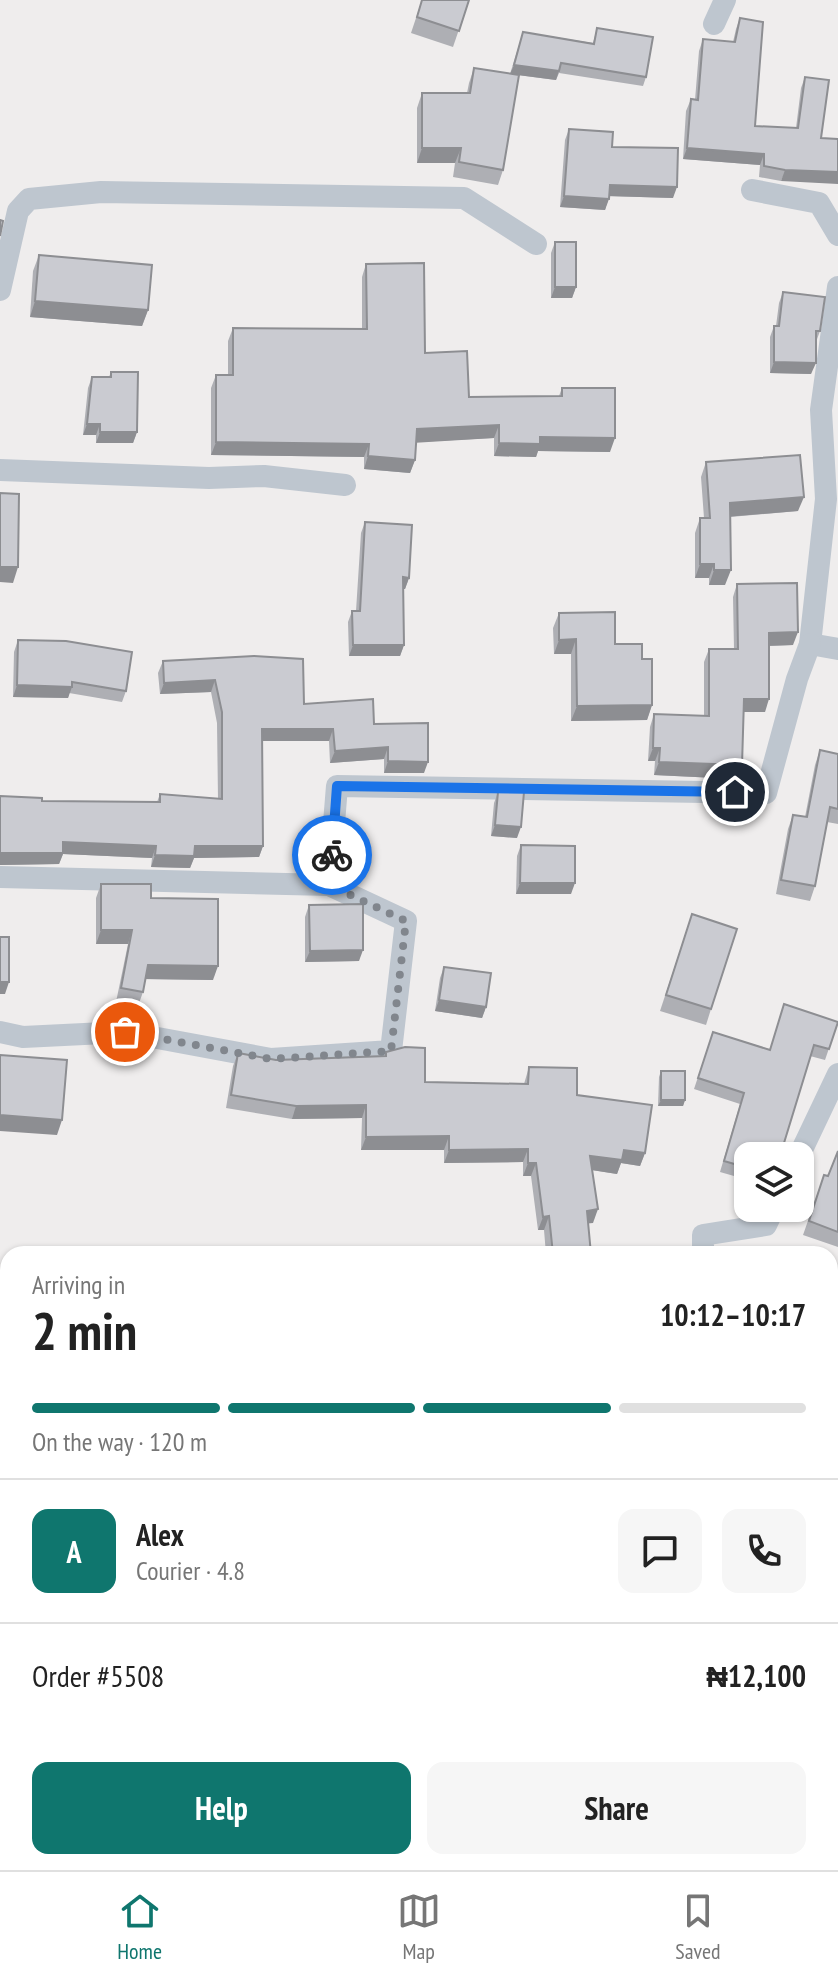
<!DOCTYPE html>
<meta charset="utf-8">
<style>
:root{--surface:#fff;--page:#f6f6f6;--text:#222;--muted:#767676;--line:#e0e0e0;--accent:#0f766e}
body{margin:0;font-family:"PT Sans Narrow",sans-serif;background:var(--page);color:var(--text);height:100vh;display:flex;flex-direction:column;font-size:30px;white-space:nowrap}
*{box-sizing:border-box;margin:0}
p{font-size:26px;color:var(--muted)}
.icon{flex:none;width:44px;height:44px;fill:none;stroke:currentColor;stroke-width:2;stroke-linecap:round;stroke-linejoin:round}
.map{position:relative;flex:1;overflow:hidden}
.drawer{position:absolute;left:0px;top:1246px;width:838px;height:624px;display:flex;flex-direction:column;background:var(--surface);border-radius:24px 24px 0 0;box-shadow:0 2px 6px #0004}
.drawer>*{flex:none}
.controls{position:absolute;left:734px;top:1142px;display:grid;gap:16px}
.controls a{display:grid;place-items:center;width:80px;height:80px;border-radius:16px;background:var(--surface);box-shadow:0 2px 6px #0004;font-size:40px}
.pin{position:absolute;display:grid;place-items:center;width:68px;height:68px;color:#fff;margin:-34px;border:4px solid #fff;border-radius:50%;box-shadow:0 2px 8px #0007}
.courier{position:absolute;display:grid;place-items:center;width:80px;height:80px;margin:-40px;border:6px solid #1a73e8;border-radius:50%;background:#fff;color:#222;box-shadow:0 2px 10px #0007}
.headline em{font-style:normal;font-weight:700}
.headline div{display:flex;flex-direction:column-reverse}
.headline{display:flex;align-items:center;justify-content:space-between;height:136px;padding:0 32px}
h1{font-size:52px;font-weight:700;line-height:60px}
.bar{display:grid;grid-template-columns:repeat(4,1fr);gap:12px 8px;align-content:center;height:96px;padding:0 32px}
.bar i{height:10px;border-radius:6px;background:var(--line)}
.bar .active{background:var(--accent)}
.bar p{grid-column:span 4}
.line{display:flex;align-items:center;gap:20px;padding:0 32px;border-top:2px solid var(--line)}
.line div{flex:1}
.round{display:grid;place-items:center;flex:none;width:84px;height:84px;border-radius:16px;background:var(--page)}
.button{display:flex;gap:16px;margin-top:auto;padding:16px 32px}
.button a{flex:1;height:92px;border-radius:16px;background:var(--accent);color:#fff;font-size:32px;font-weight:700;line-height:92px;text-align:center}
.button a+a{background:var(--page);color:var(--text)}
.menu{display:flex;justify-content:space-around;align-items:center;height:112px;border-top:2px solid var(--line);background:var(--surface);font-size:22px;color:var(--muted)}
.menu a{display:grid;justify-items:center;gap:4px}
.menu .active{color:var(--accent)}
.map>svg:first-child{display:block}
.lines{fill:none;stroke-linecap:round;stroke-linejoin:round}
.street{stroke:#bec6cf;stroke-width:22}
.wall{fill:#aeafb4}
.shaded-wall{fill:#8d8e92}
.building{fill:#cacbd1;stroke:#8d8e92;stroke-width:2}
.done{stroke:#81868d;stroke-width:8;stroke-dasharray:0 14.4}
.route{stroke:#1a73e8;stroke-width:10}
</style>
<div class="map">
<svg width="838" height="1870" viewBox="0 0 838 1870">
<rect width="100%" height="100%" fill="#efeded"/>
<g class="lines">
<g class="street">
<polyline points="714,24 725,0"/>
<polyline points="752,190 819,203 838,235"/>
<polyline points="838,287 821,410 826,499 810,644 838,649"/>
<polyline points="0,290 18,211 29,199 101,192 464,198 536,244"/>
<polyline points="0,470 209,478 264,476 345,485"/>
<polyline points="0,877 329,885 406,921 391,1051 271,1059 125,1032 23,1037 0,1032"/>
<polyline points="329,885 337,786 766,793 797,679 810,644"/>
<polyline points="799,1156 838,1074"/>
<polyline points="703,1254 703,1235 766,1225 774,1208"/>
<polyline points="830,1471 838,1475"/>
<polyline points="0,1687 8,1686"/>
<polyline points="725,1862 730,1870"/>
<polyline points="192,1870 192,1862"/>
</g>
</g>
<g class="wall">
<polygon points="422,0 469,0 453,47 411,33"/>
<polygon points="740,18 755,126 796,128 801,88 805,77 829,80 781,181 759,177 760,165 683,159 686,111 691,99 695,100 699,51 703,39 733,42 736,29"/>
<polygon points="597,28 646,77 643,86 559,73 556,80 510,74 523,32 593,43"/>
<polygon points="474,68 503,170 498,185 453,177 455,163 417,163 417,108 422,93 467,93 469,83"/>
<polygon points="569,129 612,147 673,198 609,196 605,210 560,207 565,140"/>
<polygon points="555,242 576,287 572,298 551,298 551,253"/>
<polygon points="39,255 148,310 142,326 30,317 33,271"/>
<polygon points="366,264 425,353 469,397 559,396 562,388 610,452 538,451 536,457 494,456 494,438 416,442 415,460 410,473 364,469 364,457 211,455 211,388 216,375 228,375 228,341 233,328 362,329 362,277"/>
<polygon points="783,292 820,331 816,342 811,374 770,373 770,337 774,326 776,326 779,303"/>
<polygon points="111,372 137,432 133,443 96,443 96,435 83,435 88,388 92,377 109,377"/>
<polygon points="706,462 798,511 730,517 725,585 709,585 709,578 695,578 695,533 700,518 704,518 701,477"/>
<polygon points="365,522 409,578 405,589 403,589 404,645 400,656 349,656 348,622 352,611 356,611 361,533"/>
<polygon points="737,584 793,645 769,646 765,712 744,712 742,765 737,779 654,775 655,761 648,761 650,727 654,714 704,716 704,662 709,649 734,649 733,597"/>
<polygon points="559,613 642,659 652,705 647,720 571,721 571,654 554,654 553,628"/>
<polygon points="18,640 126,691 122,702 69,693 68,698 13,697 14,652"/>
<polygon points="163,661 304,704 374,724 424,773 384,773 384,759 330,763 329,741 262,741 263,846 259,857 194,858 190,868 151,867 152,858 63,854 59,864 0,865 0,796 42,801 157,802 160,794 218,799 217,723 211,692 160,694 158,673"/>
<polygon points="820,750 838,754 838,824 827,822 815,886 810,901 776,894 788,829 793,815 805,817 815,765"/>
<polygon points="498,792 517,838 491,836 494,803"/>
<polygon points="521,845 571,894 516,894 517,856"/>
<polygon points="101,884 151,898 213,980 145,979 143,992 138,1006 116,1002 128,944 96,944 96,898"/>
<polygon points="309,905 359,961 305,962 305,917"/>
<polygon points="692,914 711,1009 706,1025 660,1011"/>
<polygon points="444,967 486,1007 482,1018 435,1011 440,978"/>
<polygon points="838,1022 825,1060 810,1056 748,1156 748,1180 720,1172 740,1104 694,1089 713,1032 769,1049"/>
<polygon points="386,1052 425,1082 524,1084 529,1067 577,1095 645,1153 640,1166 621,1163 617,1174 592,1170 593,1223 588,1223 591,1254 546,1254 544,1230 538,1230 531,1176 523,1176 523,1162 444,1163 444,1150 361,1150 362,1118 292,1119 226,1108 233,1066 238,1053 276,1060 385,1056"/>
<polygon points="661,1071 685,1100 683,1106 658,1106 659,1077"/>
<polygon points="838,1151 838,1247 803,1235 824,1175 828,1176"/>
<polygon points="830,1489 838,1493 838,1553 830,1549"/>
<polygon points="838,1611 838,1674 830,1667 830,1633 835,1627 832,1625"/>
<polygon points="85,1862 182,1862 179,1870 86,1870"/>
</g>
<g class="shaded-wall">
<polygon points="514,65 559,71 556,80 510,74"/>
<polygon points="422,148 461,148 455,163 417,163"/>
<polygon points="687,148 764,154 760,165 683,159"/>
<polygon points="785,170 838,172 838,184 781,181"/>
<polygon points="610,185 677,187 673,198 606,196"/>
<polygon points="564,196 609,199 605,210 560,207"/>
<polygon points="555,287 576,287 572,298 551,298"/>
<polygon points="35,301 148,310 142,326 30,317"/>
<polygon points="774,362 816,363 811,374 770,373"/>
<polygon points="87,424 100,424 96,435 83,435"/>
<polygon points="499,425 494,438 412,443 417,429"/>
<polygon points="100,432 137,432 133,443 96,443"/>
<polygon points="540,437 615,438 610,452 538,451 536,457 494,456 499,443"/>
<polygon points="216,442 369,444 364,457 211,455"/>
<polygon points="368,456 415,460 410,473 364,469"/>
<polygon points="804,497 798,511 725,517 730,503"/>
<polygon points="700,564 714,564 709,578 695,578"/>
<polygon points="0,567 18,567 13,583 0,582"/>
<polygon points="714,570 731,570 725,585 709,585"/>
<polygon points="403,577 409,578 405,589 399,589"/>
<polygon points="798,632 793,645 764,646 769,633"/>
<polygon points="576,639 571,654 554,654 559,640"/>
<polygon points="353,645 404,645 400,656 349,656"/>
<polygon points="215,680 211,692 160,694 164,683"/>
<polygon points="17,685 72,687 68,698 13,697"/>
<polygon points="744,699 769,699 765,712 739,712"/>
<polygon points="652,705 647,720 571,721 577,706"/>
<polygon points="262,729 333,729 329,741 258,741"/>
<polygon points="388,747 384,759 330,763 335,751"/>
<polygon points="653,748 660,748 655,761 648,761"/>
<polygon points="388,761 428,762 424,773 384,773"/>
<polygon points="659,762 742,765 737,779 654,775"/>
<polygon points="495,825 521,827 517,838 491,836"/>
<polygon points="63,842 156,846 152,858 63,854 59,864 0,865 0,853"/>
<polygon points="195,846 263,846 259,857 194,858 190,868 151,867 155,855"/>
<polygon points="520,883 575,883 571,894 516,894"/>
<polygon points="101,930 132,930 128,944 96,944"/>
<polygon points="363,950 359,961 305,962 310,951"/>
<polygon points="148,965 218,966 213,980 143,979"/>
<polygon points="0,982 9,982 5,994 0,994"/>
<polygon points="439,1000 486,1007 482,1018 435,1011"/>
<polygon points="661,1100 685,1100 683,1106 658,1106"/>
<polygon points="366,1105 362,1118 292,1119 296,1106"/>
<polygon points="0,1115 62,1120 57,1135 0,1131"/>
<polygon points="449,1136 444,1150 361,1150 366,1137"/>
<polygon points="528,1149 523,1162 444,1163 449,1150"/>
<polygon points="624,1150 645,1153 640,1166 621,1163 617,1174 585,1169 590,1156"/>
<polygon points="528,1163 536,1163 531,1176 523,1176"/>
<polygon points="598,1209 593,1223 582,1224 587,1211"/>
<polygon points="549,1216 544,1230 538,1230 543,1217"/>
<polygon points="8,1545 8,1560 0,1562 0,1547"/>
<polygon points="8,1653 8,1662 0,1664 0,1655"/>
<polygon points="8,1719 8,1729 0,1731 0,1720"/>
<polygon points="830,1858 838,1860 838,1870 788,1864 789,1862 830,1862"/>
<polygon points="171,1862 182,1862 179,1870 168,1870"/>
</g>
<g class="building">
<polygon points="422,0 469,0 459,31 417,17"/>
<polygon points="740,18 763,22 755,126 798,128 805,77 829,80 821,138 838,139 838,172 785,170 764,166 764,154 687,148 691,99 698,100 703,39 735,42"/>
<polygon points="597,28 653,37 646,77 561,63 559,71 514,65 523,32 594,44"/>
<polygon points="474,68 519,75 503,170 459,162 461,148 422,148 422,93 470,93"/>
<polygon points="569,129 613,132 612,147 678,148 677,187 610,185 609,199 564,196"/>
<polygon points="0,220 3,221 0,236"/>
<rect x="555" y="242" width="21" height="45"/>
<polygon points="39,255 152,265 148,310 35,301"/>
<polygon points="424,263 425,353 467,351 469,397 562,396 562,388 615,388 615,438 540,437 540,444 499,443 499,425 417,429 415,460 368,456 369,444 216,442 216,375 233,375 233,328 367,329 366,264"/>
<polygon points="783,292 825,297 820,331 816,331 816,363 774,362 774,326 779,326"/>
<polygon points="111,372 138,372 137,432 100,432 100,424 87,424 92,377 111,377"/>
<polygon points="800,455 804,497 730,503 731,570 714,570 714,564 700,564 700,518 710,518 706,462"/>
<polygon points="0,493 19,494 18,567 0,567"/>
<polygon points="365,522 412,525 409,578 403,577 404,645 353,645 352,611 360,611"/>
<polygon points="797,583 798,632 769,633 769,699 744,699 742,765 659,762 660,748 653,748 654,714 709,716 709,649 738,649 737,584"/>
<polygon points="615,612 615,644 642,644 642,659 652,659 652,705 577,706 576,639 559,640 559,613"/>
<polygon points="18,640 66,641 132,652 126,691 72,682 72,687 17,685"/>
<polygon points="254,656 303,659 304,704 373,699 374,724 428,723 428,762 388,761 388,747 335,751 333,729 262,729 263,846 195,846 194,856 155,855 156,846 63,842 63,853 0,853 0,796 42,798 42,801 160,802 160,794 222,799 222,712 215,680 164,683 163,661"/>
<polygon points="820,750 838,754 838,809 830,807 815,886 781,880 793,815 807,817"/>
<polygon points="498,792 524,792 521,827 495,825"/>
<polygon points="521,845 575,846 575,883 520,883"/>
<polygon points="101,884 151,884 151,898 218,899 218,966 148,965 143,992 121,988 132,930 101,930"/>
<polygon points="363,904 363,950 310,951 309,905"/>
<polygon points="692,914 737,929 711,1009 666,995"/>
<rect x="0" y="937" width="9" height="45"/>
<polygon points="444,967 491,973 486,1007 439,1000"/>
<polygon points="784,1004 838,1022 829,1049 814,1045 780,1156 748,1156 748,1168 724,1161 744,1093 698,1078 713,1032 770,1050"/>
<polygon points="405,1047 425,1048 425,1082 528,1084 529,1067 577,1068 577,1095 652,1105 645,1153 624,1150 622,1160 590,1156 598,1209 587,1211 591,1254 553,1254 549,1216 543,1217 536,1163 528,1163 528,1149 449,1150 449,1136 366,1137 366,1105 296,1106 231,1095 238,1053 276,1060 386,1056 386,1052"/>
<polygon points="0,1055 67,1060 62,1120 0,1115"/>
<rect x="661" y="1071" width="24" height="29"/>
<polygon points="838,1151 838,1232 809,1221 824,1175 828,1176"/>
<polygon points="8,1470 8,1545 0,1547 0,1472"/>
<polygon points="830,1489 838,1493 838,1536 830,1532"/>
<polygon points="8,1619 8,1653 0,1655 0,1627 5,1626 4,1620"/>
<polygon points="838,1623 838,1656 830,1650 830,1633"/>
<polygon points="8,1699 8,1719 0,1720 0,1700"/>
<polygon points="830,1811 838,1812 838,1860 830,1858"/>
<polygon points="0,1825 8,1825 8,1862 54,1862 53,1870 0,1870"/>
<rect x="93" y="1862" width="81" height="8"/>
<polygon points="245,1862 457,1862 457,1870 227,1870 227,1865 245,1865"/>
</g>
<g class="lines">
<polyline class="done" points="125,1032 271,1059 391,1051 406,921 329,885 332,855"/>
<polyline class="route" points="332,855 337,786 735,792"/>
</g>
</svg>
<div class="controls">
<a><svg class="icon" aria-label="layers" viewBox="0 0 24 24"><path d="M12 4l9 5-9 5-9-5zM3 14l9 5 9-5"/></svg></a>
</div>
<div class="pin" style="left:125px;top:1032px;background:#ea580c"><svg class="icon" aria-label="bag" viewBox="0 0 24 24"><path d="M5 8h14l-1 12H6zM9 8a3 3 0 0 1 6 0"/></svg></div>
<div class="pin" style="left:735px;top:792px;background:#1f2937"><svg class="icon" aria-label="home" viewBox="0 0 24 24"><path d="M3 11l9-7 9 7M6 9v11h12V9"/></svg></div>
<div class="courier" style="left:332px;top:855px"><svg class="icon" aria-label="bike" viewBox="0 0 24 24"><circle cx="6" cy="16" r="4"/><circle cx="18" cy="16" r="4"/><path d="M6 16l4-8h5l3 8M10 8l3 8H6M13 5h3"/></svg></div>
<section class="drawer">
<div class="headline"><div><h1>2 min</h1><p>Arriving in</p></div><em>10:12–10:17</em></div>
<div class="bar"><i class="active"></i><i class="active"></i><i class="active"></i><i></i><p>On the way · 120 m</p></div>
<div class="line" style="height:144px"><b class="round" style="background:var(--accent);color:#fff">A</b><div><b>Alex</b><p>Courier · 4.8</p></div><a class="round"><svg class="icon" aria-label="chat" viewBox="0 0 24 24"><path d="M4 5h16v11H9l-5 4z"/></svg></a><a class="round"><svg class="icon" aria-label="phone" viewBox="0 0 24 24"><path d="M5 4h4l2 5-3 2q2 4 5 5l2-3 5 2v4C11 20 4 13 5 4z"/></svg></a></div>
<div class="line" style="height:104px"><div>Order #5508</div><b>₦12,100</b></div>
<div class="button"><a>Help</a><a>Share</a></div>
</section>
</div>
<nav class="menu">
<a class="active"><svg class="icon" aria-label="home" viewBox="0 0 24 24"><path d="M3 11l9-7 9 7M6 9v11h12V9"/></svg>Home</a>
<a><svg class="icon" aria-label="map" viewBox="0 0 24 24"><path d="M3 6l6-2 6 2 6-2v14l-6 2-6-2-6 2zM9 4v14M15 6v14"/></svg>Map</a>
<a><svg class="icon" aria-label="saved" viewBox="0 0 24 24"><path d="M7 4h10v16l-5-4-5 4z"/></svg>Saved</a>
</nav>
